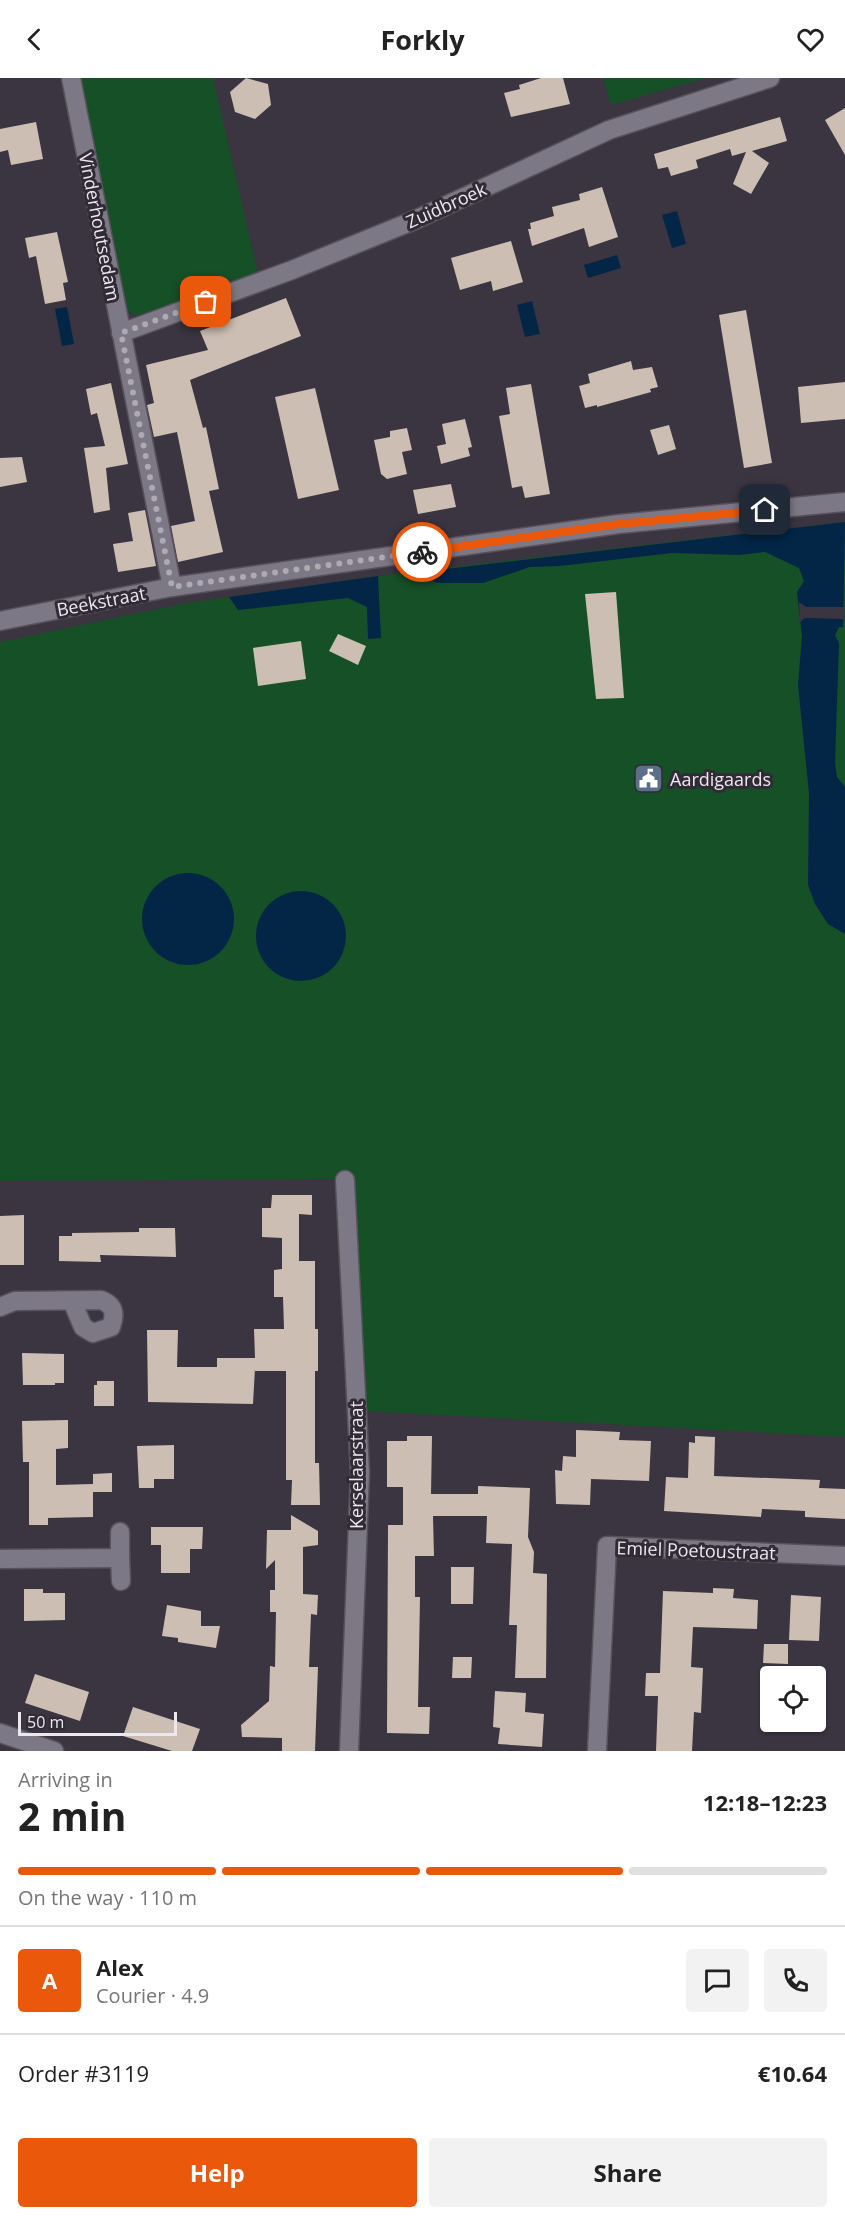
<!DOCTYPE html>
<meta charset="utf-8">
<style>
:root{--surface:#fff;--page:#f2f2f2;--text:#222;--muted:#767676;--line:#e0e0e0;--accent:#ea580c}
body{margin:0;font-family:"Open Sans",sans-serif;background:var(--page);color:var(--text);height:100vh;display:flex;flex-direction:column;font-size:22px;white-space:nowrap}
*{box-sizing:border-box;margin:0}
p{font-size:20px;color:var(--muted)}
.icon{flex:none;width:33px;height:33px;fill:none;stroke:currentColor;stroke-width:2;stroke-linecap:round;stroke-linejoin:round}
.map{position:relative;height:1673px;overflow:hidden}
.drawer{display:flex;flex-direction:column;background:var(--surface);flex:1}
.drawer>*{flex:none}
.tools{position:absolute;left:760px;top:1588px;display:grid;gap:12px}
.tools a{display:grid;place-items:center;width:66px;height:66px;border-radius:6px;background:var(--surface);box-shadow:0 2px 4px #0004;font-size:30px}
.scale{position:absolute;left:18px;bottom:15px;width:159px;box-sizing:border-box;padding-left:6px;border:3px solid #ece8f0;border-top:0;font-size:16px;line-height:21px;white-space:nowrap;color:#ece8f0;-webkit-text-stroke:4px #302b36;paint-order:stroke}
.pin{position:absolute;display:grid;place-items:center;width:51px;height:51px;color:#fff;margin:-26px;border-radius:12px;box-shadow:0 3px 9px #0006}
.courier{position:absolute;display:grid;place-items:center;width:60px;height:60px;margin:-30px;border:4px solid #ea580c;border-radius:50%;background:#fff;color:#222;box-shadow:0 2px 8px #0007}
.overview em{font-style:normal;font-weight:700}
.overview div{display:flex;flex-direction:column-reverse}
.overview{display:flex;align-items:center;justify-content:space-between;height:102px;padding:0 18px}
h1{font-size:39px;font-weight:700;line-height:45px}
.bar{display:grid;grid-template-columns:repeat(4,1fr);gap:9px 6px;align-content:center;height:72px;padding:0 18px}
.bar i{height:8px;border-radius:4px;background:var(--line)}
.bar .on{background:var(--accent)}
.bar p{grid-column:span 4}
.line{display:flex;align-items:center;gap:15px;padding:0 18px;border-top:2px solid var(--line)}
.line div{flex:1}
.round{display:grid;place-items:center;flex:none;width:63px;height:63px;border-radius:6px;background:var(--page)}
.primary-button{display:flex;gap:12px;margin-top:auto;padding:12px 18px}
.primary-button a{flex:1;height:69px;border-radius:6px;background:var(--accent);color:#fff;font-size:24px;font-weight:700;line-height:69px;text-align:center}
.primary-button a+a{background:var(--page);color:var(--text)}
header{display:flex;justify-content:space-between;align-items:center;height:78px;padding:0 18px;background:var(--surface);font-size:27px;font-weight:700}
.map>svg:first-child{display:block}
.green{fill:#165027}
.water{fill:#032647}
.pier{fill:#3a3541}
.building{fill:#ccbeb3}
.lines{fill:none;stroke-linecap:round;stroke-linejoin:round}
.minor-casing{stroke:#56515b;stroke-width:21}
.minor{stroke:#7d7885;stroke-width:18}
.done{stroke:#aea9b3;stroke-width:6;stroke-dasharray:0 10.8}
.route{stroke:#ea580c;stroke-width:8}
.labels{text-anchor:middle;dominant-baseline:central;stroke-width:6;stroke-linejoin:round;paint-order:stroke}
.street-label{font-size:18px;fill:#ece8f0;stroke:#302b36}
.poi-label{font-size:18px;fill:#ece8f0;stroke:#302b36;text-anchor:start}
</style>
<header><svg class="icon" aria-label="back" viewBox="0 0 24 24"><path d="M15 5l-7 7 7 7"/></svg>Forkly<svg class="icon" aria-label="heart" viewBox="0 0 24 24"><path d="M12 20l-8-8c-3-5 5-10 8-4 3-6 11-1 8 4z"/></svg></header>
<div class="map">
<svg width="845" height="1673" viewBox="0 0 845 1673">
<rect width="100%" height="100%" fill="#3a3541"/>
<g class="green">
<polygon points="77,0 213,0 258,196 141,239 128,234 122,222"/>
<polygon points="603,0 706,0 611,27"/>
<polygon points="845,444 845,1359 347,1332 337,1101 0,1103 0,564 187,525 391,496"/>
</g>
<g class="water">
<polygon points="677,133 686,166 672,170 662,137"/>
<polygon points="617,177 621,190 588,200 584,187"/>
<polygon points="532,223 540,256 525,259 517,227"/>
<polygon points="67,229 74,266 62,268 55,231"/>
<polygon points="845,444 843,549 839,549 835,557 839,565 835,685 837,699 845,709 845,856 828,846 815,826 808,807 809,715 798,607 802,558 797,514 804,503 799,490 765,474 740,477 672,475 560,488 530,489 483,505 437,505 429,501 429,493"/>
<polygon points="378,498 381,560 368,561 367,529 348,520 238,532 229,519"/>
<circle cx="188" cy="841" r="46"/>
<circle cx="301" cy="858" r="45"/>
</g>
<polygon class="pier" points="799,524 806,529 844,529 844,541 805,540 800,544"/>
<g class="building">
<polygon points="246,0 268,6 271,27 255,41 235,34 230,14"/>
<polygon points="541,0 563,0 570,26 511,39 504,15 520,11 519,7"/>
<polygon points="845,30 845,77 825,42"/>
<polygon points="780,39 787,63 752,73 769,85 751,116 733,106 746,74 732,78 730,71 696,82 698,90 671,98 668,89 658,91 654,76"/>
<polygon points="36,44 43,81 11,87 8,72 0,74 0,51"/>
<polygon points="602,109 618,159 589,169 584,150 532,168 528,151 531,151 530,145 554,138 552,129 580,122 579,116"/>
<polygon points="57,154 68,204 63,205 66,222 45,226 36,178 29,180 25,160"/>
<polygon points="511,163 523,204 493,213 491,203 460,212 451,180"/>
<polygon points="286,220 301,258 190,302 203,350 206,349 219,411 209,413 223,474 178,484 171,448 195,443 177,354 154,359 147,327 154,325 146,287 208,272 200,253"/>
<polygon points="746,232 772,385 744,390 719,237"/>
<polygon points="631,283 633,292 652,289 658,309 650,311 651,314 597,329 597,327 585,330 579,308 590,305 588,296"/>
<polygon points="845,304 845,341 801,345 798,309"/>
<polygon points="111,305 128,386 106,390 110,432 94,435 84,370 105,368 97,335 91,337 86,311"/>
<polygon points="531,306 550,416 525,420 522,408 512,410 499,338 510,336 506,310"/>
<polygon points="315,310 339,412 298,421 275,319"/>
<polygon points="465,341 472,369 468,370 470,378 441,386 437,368 446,366 442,346"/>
<polygon points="669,347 676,371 658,377 650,352"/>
<polygon points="407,350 412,372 402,374 407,396 387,401 381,396 374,362 390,359 390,353"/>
<polygon points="22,379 27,404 0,409 0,380"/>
<polygon points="451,406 456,429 418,436 413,412"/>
<polygon points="145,432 156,488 118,494 113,466 133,463 128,435"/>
<polygon points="616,514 624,620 596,621 585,516"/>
<polygon points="338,556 366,568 358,587 329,573"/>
<polygon points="301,563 306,601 258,608 253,570"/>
<polygon points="272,1117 312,1117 312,1137 299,1136 299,1183 315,1183 315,1251 318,1251 318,1293 315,1293 315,1385 319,1385 320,1427 291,1427 292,1402 286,1402 286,1293 255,1293 255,1290 253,1326 148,1324 147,1252 178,1252 177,1289 217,1289 217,1280 255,1280 254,1251 284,1251 283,1219 274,1219 274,1192 282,1191 282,1160 262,1159 262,1130 271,1130"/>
<polygon points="24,1137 24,1187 0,1187 0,1138"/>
<polygon points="139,1150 175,1150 176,1179 100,1177 101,1184 59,1183 59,1158 72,1158 72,1155 139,1154"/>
<polygon points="22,1275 64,1276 64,1305 55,1305 55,1307 23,1307"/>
<polygon points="97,1303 114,1303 114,1328 94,1328 94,1307 97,1307"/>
<polygon points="68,1342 68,1370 56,1371 56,1407 93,1406 93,1439 48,1440 48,1447 29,1447 29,1384 23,1384 22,1343"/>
<polygon points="576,1352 620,1354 619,1362 651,1363 649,1403 591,1401 590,1427 556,1426 555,1392 562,1393 563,1378 576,1379"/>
<polygon points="407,1358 432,1358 431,1416 478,1416 478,1408 530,1410 528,1459 534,1474 533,1495 547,1496 546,1600 515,1600 517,1547 509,1547 512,1466 486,1465 487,1438 433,1438 434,1478 415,1478 415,1519 420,1519 418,1629 430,1629 429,1656 387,1655 388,1447 403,1447 403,1409 387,1409 387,1363 407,1363"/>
<polygon points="695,1358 715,1359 714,1398 820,1402 819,1410 845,1411 845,1441 805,1439 805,1433 762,1431 761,1439 664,1433 666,1399 688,1400 689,1364 695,1365"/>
<polygon points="174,1367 174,1401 154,1401 154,1410 139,1410 137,1368"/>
<polygon points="112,1395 112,1414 93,1414 93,1396"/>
<polygon points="291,1437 318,1453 318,1467 303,1469 303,1516 318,1517 317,1537 311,1536 309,1589 318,1589 315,1673 282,1673 282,1660 242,1659 241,1647 269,1623 270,1588 275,1589 276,1534 270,1534 270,1512 275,1512 275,1482 266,1491 267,1452 291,1452"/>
<polygon points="151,1449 203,1449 202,1471 190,1471 190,1495 161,1495 161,1467 151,1467"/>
<polygon points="451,1489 474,1489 473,1526 451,1526"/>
<polygon points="713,1510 734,1511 733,1520 758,1522 757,1551 693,1549 691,1589 703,1590 701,1635 694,1634 692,1673 656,1673 658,1618 645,1618 646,1595 660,1595 663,1513 713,1515"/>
<polygon points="24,1511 43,1511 43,1515 65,1515 65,1542 24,1543"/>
<polygon points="791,1517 821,1519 819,1563 789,1562"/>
<polygon points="167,1527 201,1533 201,1548 220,1548 216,1570 178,1564 178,1560 162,1558"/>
<polygon points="764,1566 788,1566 788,1586 763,1585"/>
<polygon points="453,1579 472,1579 471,1600 452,1600"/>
<polygon points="35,1596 89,1614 80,1643 25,1625"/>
<polygon points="495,1613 526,1615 525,1634 544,1636 542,1669 498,1666 500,1650 493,1649"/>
<polygon points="133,1629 200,1651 192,1673 172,1673 123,1658"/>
</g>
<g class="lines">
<defs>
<g id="minor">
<polyline points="71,0 172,509"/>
<polyline points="121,255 292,192 415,142 609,52 770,0"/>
<polyline points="0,543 172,509 363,482 619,446 845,424"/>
<polyline points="345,1102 360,1394 349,1673"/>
<path d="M 0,1229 L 15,1223 L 101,1222 C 114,1227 116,1235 111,1249 L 93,1255 L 83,1249 L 72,1223"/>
<polyline points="120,1480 121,1503"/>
<polyline points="0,1481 120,1480 120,1454"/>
<polyline points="0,1655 54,1673"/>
<polyline points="597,1673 607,1468 845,1478"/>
</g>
</defs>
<use href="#minor" class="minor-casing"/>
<use href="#minor" class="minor"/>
</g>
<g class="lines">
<polyline class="done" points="206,224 121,255 172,509 422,474"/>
<polyline class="route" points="422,474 619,446 765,432"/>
</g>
<defs>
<symbol id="civic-square" viewBox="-11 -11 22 22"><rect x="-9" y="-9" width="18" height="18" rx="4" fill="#5c6f8a" stroke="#302b36"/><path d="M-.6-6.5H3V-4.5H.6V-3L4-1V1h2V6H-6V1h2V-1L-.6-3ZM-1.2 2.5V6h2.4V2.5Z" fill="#fff"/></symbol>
</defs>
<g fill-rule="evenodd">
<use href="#civic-square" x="632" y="684" width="33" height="33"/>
</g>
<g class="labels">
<g class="street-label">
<text transform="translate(446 127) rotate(-24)">Zuidbroek</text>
<text transform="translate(100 149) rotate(79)">Vinderhoutsedam</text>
<text transform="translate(101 523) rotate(-11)">Beekstraat</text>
<text transform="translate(356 1387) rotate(-90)">Kerselaarstraat</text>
<text transform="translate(696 1472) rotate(2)">Emiel Poetoustraat</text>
</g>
<g class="poi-label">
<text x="670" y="701">Aardigaards</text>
</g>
</g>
</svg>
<div class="tools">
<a><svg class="icon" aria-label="locate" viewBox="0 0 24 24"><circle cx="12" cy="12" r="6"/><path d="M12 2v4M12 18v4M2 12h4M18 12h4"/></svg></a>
</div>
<div class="scale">50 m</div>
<div class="pin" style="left:206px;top:224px;background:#ea580c"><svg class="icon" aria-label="bag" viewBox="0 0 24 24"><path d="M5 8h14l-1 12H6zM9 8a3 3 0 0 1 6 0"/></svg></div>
<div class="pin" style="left:765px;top:432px;background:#1f2937"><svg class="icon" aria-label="home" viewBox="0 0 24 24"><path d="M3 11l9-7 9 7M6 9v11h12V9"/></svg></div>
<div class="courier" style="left:422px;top:474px"><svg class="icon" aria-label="bike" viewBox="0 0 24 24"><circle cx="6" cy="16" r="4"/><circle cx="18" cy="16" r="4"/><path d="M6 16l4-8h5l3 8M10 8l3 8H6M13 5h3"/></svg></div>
</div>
<section class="drawer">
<div class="overview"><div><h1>2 min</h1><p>Arriving in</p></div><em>12:18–12:23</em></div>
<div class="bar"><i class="on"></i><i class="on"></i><i class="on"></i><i></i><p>On the way · 110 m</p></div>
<div class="line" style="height:108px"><b class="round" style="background:var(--accent);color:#fff">A</b><div><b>Alex</b><p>Courier · 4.9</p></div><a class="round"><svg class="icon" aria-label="chat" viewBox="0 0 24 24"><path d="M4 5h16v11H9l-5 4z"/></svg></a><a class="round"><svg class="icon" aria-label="phone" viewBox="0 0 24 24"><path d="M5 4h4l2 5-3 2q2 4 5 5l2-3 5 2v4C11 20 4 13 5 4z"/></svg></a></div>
<div class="line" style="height:78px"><div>Order #3119</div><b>€10.64</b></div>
<div class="primary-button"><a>Help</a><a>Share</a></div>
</section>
